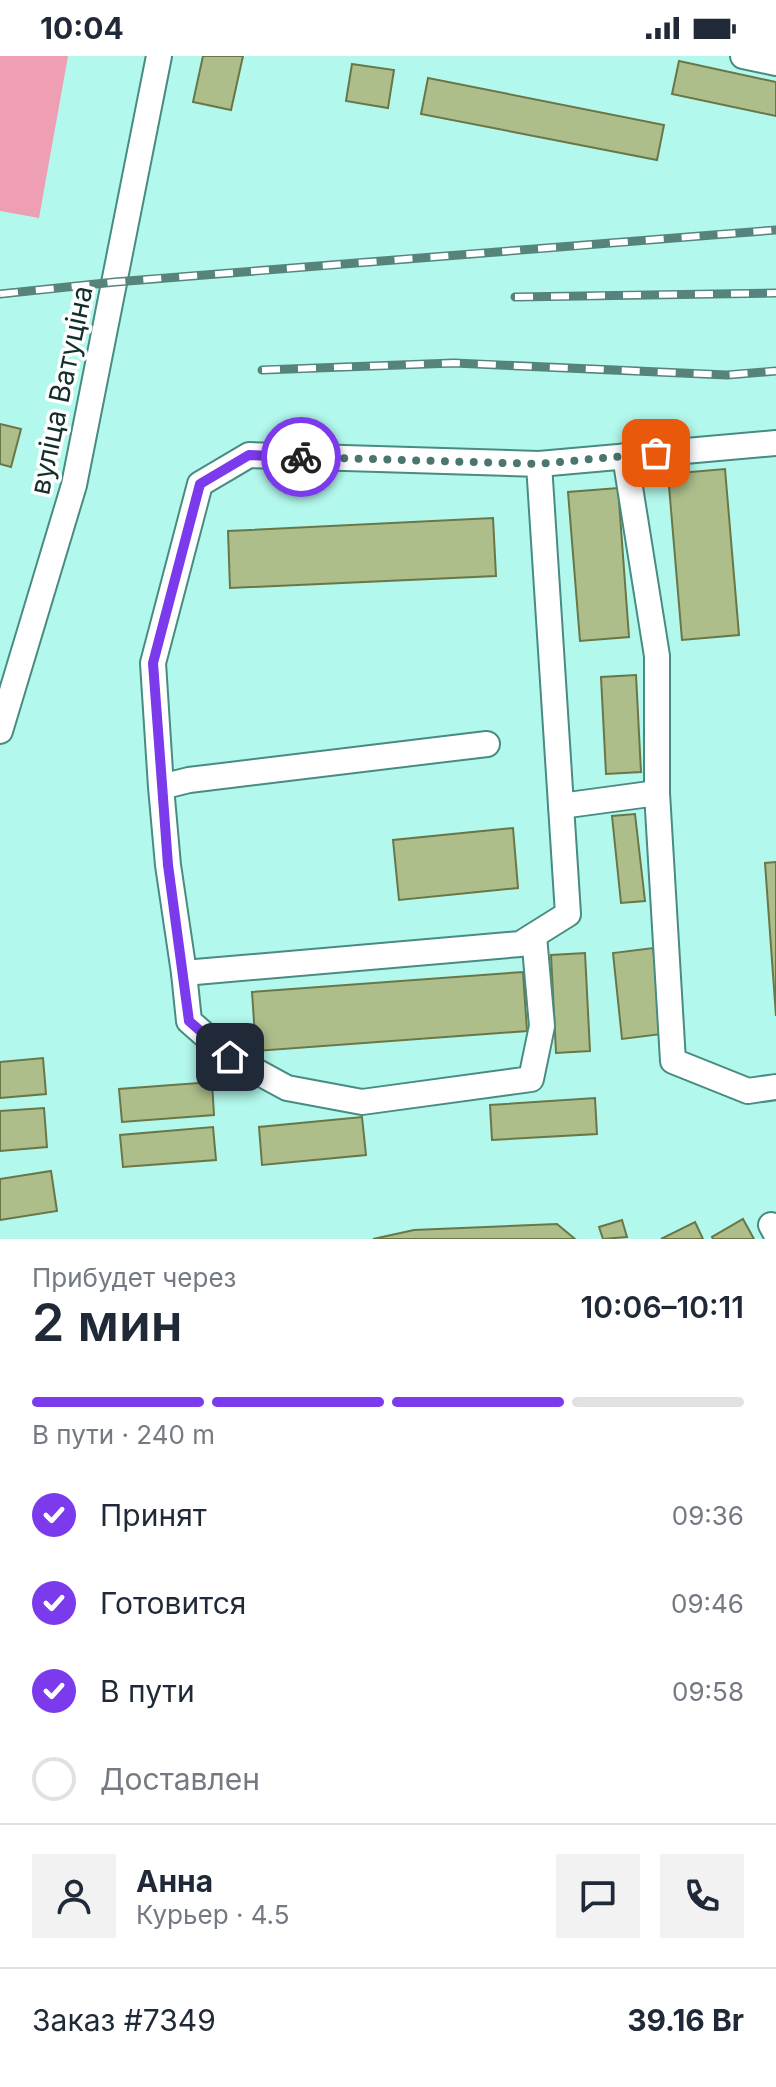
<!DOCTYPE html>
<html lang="ru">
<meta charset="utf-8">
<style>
:root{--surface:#fff;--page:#f2f2f3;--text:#1f2937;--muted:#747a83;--line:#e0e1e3;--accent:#7c3aed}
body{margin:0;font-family:Inter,sans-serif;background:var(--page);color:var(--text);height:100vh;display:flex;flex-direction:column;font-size:30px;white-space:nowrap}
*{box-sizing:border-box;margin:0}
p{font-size:26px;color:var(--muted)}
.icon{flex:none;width:44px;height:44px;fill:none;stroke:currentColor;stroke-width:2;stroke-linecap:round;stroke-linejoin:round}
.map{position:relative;height:1183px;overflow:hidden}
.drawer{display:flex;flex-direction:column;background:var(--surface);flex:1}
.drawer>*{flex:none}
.pin{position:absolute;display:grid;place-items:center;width:68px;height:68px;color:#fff;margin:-34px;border-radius:16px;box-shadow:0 4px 12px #0006}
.courier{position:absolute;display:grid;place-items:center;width:80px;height:80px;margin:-40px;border:6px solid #7c3aed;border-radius:50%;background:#fff;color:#222;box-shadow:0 2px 10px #0007}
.headline em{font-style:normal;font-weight:600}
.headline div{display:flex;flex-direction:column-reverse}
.headline{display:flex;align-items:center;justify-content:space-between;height:136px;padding:0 32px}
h1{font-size:52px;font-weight:600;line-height:60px}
.bar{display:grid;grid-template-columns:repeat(4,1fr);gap:12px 8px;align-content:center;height:96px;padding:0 32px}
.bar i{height:10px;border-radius:6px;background:var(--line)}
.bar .selected{background:var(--accent)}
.bar p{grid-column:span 4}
.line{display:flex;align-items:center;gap:20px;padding:0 32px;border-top:2px solid var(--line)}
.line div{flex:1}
.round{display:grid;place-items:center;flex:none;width:84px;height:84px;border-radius:0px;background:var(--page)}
ol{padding:0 32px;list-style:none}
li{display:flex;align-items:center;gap:24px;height:88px}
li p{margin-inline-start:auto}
li .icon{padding:8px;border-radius:50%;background:var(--accent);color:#fff;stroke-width:4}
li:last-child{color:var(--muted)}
li i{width:44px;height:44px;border:4px solid var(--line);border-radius:50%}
.status{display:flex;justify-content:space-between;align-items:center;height:56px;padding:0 40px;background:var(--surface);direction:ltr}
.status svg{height:22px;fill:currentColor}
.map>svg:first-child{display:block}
.green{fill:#ee9fb3}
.building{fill:#aebe8b;stroke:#697747;stroke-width:2}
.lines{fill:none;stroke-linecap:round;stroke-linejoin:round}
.minor-casing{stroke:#488b81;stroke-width:28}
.minor{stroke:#fff;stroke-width:24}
.rail-casing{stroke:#56847c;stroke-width:9}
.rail{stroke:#fff;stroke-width:6;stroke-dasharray:18;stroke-linecap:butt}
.done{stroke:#4b756f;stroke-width:8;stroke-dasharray:0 14.4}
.route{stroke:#7c3aed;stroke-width:10}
.labels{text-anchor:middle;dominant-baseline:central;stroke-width:7;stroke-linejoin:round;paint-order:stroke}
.street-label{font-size:28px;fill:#132f2b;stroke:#fff}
</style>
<div class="status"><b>10:04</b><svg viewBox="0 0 49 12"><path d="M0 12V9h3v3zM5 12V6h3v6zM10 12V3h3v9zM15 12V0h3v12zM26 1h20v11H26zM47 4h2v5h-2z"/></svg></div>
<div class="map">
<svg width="776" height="1183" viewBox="0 0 776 1183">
<rect width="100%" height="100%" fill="#b3f8ec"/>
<polygon class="green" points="0,0 68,0 39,162 0,155"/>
<g class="building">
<polygon points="203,0 243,0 231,54 193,46"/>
<polygon points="679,5 776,26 776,60 672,38"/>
<polygon points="352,8 394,14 388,52 346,45"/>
<polygon points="428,22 664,69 657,104 421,58"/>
<polygon points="0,368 21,373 11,411 0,408"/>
<polygon points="725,413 739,579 682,584 668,418"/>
<polygon points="618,432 629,581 580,585 568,436"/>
<polygon points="493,462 496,520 230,532 228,475"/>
<polygon points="636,619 641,716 606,718 601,621"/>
<polygon points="635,758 645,845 621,847 612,760"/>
<polygon points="513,772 518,832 399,844 393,784"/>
<polygon points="776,806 776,960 765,807"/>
<polygon points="653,892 662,978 622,983 613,897"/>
<polygon points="585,897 590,995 556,997 551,899"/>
<polygon points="523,916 527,975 256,995 252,936"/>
<polygon points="43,1002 46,1038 0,1042 0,1006"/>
<polygon points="212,1026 214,1059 122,1066 119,1033"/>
<polygon points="595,1042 597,1078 492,1084 490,1049"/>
<polygon points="44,1052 47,1091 0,1095 0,1055"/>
<polygon points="362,1061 366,1099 262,1109 259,1071"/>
<polygon points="213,1071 216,1104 123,1111 120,1079"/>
<polygon points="51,1115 57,1155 0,1164 0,1123"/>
<polygon points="743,1163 754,1183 713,1183 712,1181"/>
<polygon points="622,1164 627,1181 603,1183 599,1171"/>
<polygon points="695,1166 703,1183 661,1183"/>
<polygon points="557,1168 575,1183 373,1183 414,1174"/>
</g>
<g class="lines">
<defs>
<g id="minor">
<polyline points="743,0 776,7"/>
<polyline points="625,400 657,600 657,737 673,1005 748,1035 776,1031"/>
<polyline points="539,408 776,387"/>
<polyline points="0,675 74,429 159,0"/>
<polyline points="161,731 168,809 184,917 520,888 568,858 539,408 249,399 200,428 153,607 161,731 189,724 487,688"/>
<polyline points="561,750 657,737"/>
<polyline points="184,917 189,965 230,1001 287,1032 362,1046 531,1023 542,970 534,880"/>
<polyline points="771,1169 776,1178"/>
</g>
</defs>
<use href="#minor" class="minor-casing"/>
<use href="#minor" class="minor"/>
<defs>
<g id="rail">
<polyline points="0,238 115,226 776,174"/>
<polyline points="515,241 776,237"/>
<polyline points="262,314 454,307 727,319 776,315"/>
</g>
</defs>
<use href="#rail" class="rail-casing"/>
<use href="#rail" class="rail"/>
</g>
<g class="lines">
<polyline class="done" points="301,401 539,408 656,397"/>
<polyline class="route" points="230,1001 189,965 168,809 153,607 200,428 249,399 301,401"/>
</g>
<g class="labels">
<g class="street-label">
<text transform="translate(61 334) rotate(-78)">вуліца Ватуціна</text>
</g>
</g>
</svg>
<div class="pin" style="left:656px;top:397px;background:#ea580c"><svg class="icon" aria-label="bag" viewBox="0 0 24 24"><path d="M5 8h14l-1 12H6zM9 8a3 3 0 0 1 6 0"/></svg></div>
<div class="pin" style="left:230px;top:1001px;background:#1f2937"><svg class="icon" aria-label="home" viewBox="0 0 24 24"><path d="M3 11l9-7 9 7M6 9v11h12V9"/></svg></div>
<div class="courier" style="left:301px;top:401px"><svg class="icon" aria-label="bike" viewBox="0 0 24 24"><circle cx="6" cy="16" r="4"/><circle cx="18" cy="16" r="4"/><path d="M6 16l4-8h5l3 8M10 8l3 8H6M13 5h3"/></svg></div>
</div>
<section class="drawer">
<div class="headline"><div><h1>2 мин</h1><p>Прибудет через</p></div><em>10:06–10:11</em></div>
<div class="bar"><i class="selected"></i><i class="selected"></i><i class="selected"></i><i></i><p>В пути · 240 m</p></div>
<ol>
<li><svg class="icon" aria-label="check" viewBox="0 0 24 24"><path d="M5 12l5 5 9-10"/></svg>Принят<p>09:36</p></li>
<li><svg class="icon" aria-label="check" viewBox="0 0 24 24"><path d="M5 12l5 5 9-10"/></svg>Готовится<p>09:46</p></li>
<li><svg class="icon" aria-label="check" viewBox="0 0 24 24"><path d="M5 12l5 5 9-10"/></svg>В пути<p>09:58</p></li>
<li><i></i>Доставлен</li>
</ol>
<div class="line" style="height:144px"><a class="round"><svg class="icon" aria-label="person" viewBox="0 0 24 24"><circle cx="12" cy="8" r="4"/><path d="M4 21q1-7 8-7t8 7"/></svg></a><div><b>Анна</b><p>Курьер · 4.5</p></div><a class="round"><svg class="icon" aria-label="chat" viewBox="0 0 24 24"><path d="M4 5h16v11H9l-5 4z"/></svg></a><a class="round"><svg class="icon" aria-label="phone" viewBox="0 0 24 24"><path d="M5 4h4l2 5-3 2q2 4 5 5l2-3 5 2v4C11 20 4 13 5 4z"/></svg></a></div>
<div class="line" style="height:104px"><div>Заказ #7349</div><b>39.16 Br</b></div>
</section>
